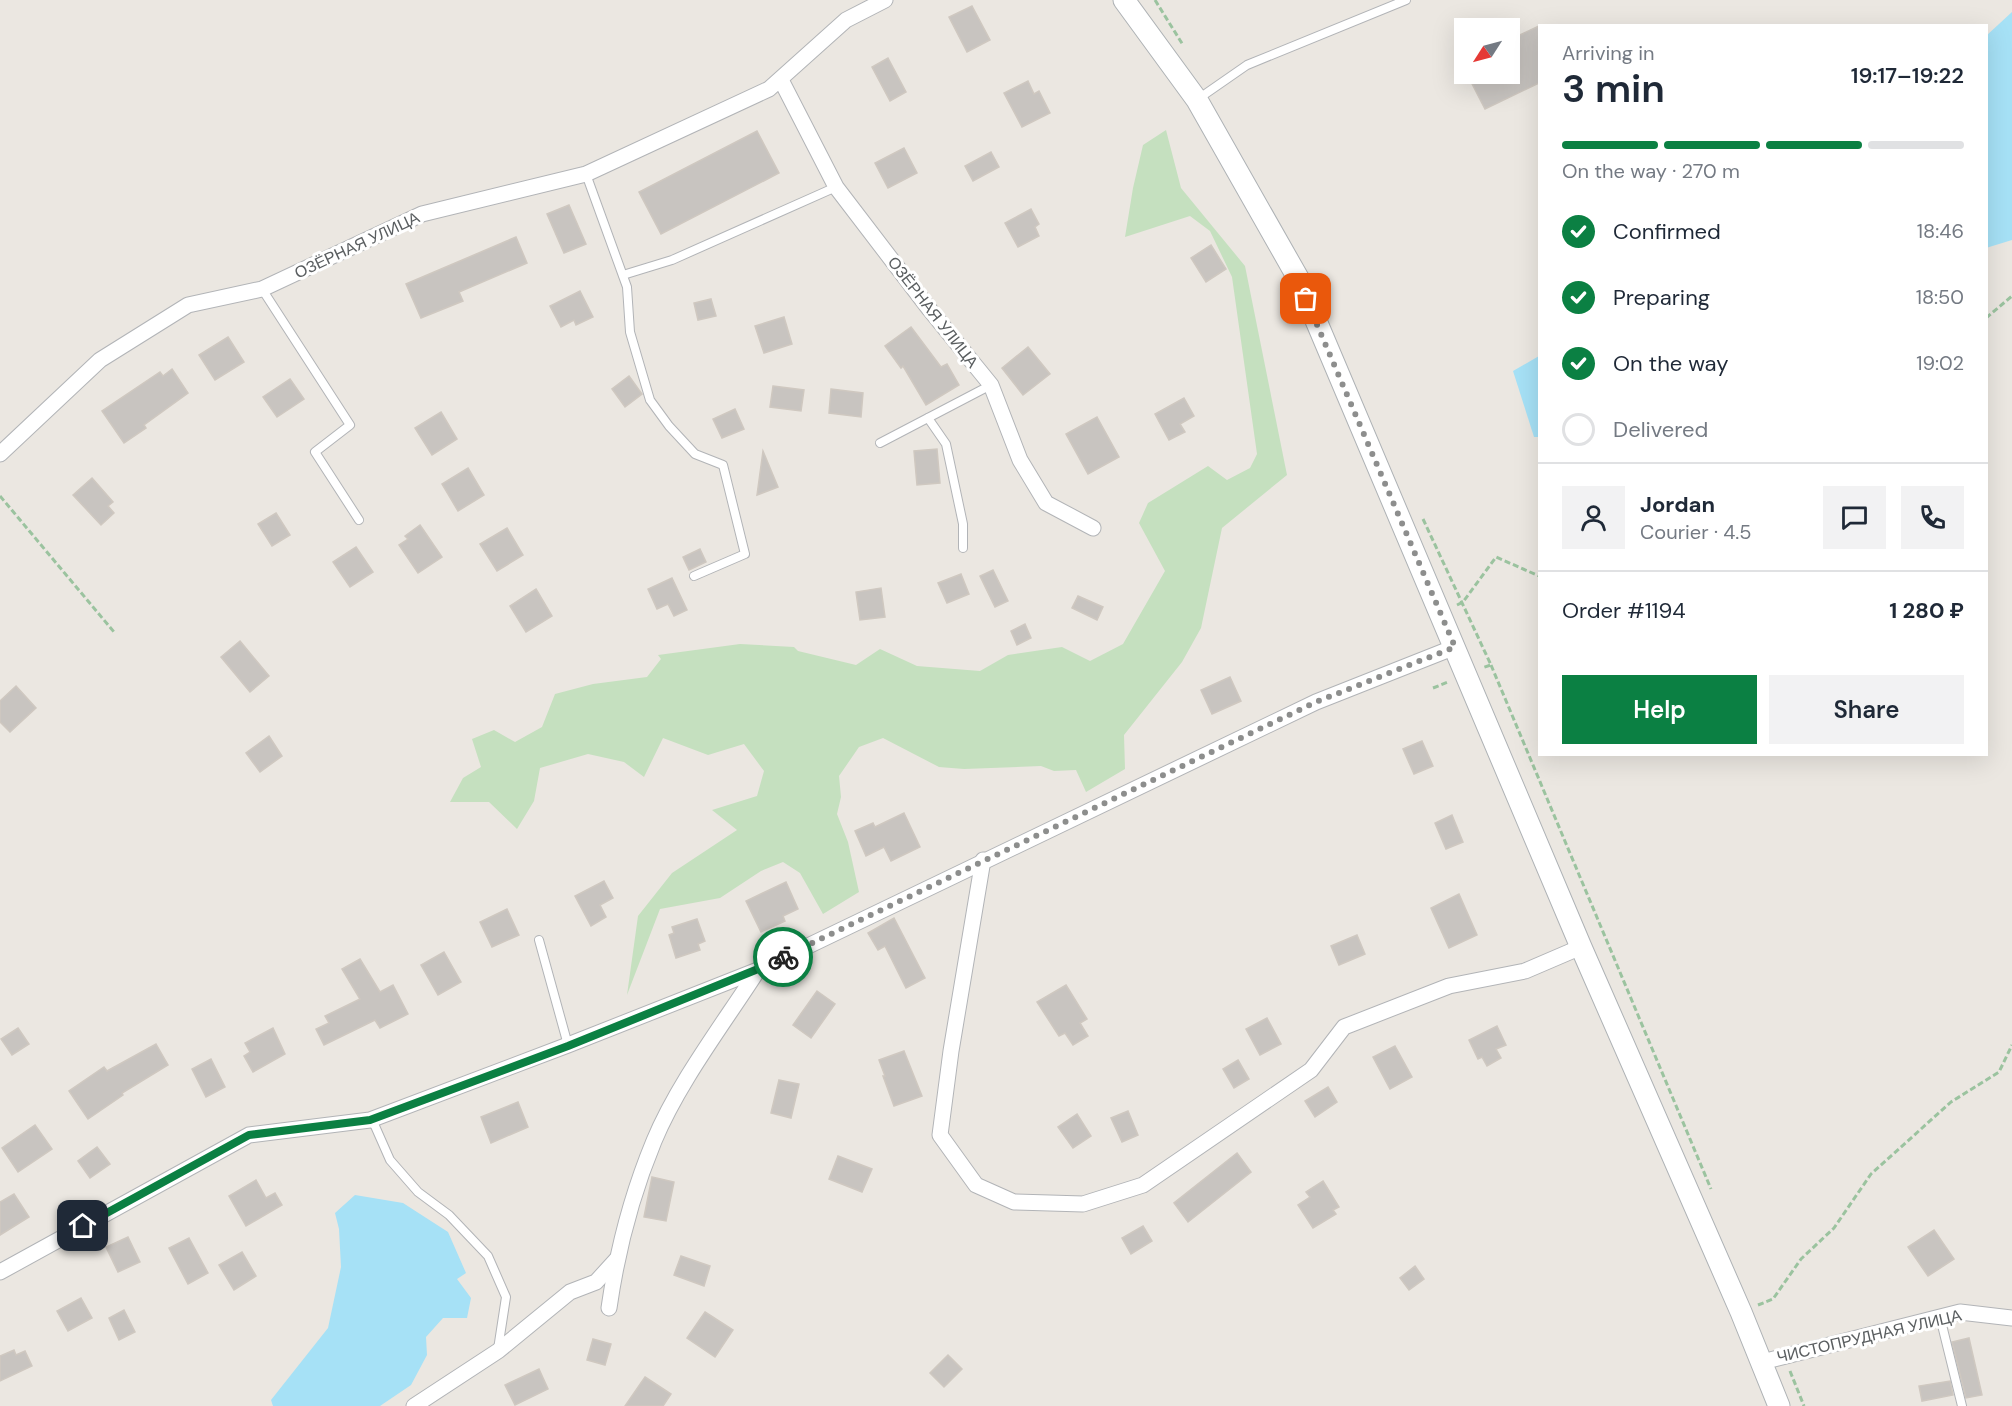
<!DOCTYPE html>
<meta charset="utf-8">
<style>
:root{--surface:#fff;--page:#f2f2f3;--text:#1f2937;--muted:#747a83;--line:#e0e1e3;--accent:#0b8043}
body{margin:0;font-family:"DM Sans",sans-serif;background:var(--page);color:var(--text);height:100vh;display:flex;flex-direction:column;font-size:22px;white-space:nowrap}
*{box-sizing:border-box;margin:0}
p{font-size:20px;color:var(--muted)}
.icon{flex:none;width:33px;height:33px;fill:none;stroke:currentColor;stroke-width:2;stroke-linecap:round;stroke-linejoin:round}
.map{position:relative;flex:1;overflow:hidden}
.drawer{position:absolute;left:1538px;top:24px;width:450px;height:732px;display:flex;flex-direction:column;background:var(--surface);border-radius:0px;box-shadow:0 6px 24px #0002}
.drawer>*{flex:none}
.needle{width:39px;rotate:234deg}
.buttons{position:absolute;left:1454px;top:18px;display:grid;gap:12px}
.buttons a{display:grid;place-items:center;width:66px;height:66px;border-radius:0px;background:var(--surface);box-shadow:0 6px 24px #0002;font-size:30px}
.pin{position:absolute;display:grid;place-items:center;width:51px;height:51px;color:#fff;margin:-26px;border-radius:12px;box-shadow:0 3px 9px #0006}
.courier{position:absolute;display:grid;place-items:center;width:60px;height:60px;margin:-30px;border:4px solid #0b8043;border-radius:50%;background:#fff;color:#222;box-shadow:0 2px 8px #0007}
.summary em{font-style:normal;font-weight:600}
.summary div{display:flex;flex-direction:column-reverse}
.summary{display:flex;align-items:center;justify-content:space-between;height:102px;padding:0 24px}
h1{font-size:39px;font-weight:600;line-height:45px}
.bar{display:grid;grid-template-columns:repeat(4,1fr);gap:9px 6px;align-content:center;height:72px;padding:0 24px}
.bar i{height:8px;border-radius:4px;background:var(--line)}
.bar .on{background:var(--accent)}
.bar p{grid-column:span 4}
.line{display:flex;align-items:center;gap:15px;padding:0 24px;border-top:2px solid var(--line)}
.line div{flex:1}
.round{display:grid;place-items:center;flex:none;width:63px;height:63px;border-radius:0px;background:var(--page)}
ol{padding:0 24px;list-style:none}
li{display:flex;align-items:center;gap:18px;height:66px}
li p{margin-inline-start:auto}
li .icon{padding:6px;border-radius:50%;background:var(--accent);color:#fff;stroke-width:4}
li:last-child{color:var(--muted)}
li i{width:33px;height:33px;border:3px solid var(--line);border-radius:50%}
.action{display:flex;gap:12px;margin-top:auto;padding:12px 24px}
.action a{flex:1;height:69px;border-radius:0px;background:var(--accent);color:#fff;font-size:24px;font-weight:600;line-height:69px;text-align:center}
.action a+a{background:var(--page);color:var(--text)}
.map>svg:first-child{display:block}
.green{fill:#c5e0bf}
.water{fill:#a6e1f6}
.building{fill:#c8c4c0;stroke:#cfc8c0;stroke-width:1.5}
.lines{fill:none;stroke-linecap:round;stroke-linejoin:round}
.lane-casing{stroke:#b2b4b7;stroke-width:10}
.street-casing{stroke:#b2b4b7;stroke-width:17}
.secondary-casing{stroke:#aeb2b5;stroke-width:23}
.path{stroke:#9bc39f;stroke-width:3;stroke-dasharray:6 3;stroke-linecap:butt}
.lane{stroke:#fff;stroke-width:8}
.street{stroke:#fff;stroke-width:15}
.secondary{stroke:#fff;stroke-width:21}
.done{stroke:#8d8e8d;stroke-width:6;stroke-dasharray:0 10.8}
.route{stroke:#0b8043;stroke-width:8}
.labels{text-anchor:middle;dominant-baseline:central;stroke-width:6;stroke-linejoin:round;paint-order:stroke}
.street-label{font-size:16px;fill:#5a5e60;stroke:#fff}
</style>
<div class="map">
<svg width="2012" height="1406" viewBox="0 0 2012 1406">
<rect width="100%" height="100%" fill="#ebe7e1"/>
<polygon class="green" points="1166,130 1181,188 1245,266 1287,475 1222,528 1201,628 1182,662 1124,735 1125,769 1086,792 1076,770 1054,771 1041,766 964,769 939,767 883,738 859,747 839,776 841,797 837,814 848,842 859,892 823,914 800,873 783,862 761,871 720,898 660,909 627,995 638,916 672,873 737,830 712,810 757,796 764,771 744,744 708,755 663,738 644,777 624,762 588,754 540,768 534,801 517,829 489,802 450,802 463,778 481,767 472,739 494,730 515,742 542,727 555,694 593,684 647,677 661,659 658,655 740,644 794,647 798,651 856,665 880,649 917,666 980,671 1008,655 1062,647 1090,661 1123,644 1165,571 1139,523 1148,503 1208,466 1227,480 1250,468 1257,454 1232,277 1210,231 1190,216 1125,237 1133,188 1143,145"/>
<g class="water">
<polygon points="2012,12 2012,240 1986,248 1986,36"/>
<polygon points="1539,356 1539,437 1534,437 1513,371"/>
<polygon points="355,1195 403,1203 448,1232 466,1273 457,1279 471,1298 467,1318 443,1318 426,1337 427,1355 411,1385 380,1406 273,1406 271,1400 328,1328 341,1267 339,1229 335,1213"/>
</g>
<g class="building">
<polygon points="972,6 990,40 967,52 949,17"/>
<polygon points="1539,26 1539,83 1485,109 1467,74 1509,74 1509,40"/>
<polygon points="888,58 906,92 890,101 872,67"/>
<polygon points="1028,81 1034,94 1039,91 1050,113 1022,127 1004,93"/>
<polygon points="757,131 779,173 661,234 639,192"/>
<polygon points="904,148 917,173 888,188 875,163"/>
<polygon points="991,152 999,167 973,181 965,166"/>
<polygon points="569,205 586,244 564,253 547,214"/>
<polygon points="1031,209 1039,224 1035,227 1039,236 1018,247 1005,223"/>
<polygon points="516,237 527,263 459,292 463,301 421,318 406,284"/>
<polygon points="1211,245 1226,269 1206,282 1191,258"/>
<polygon points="580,291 593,317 576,325 574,320 561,327 550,306"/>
<polygon points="711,299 716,316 698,320 694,303"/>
<polygon points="784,317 792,344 764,353 755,326"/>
<polygon points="911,327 941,367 947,364 959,385 926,405 903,366 901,368 885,346"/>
<polygon points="228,337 244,362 215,380 199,355"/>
<polygon points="1028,347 1050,374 1023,395 1002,368"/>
<polygon points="172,369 188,393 144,425 146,428 124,443 102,411 160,372 163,376"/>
<polygon points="629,376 642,394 625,407 612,389"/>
<polygon points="290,379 304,399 277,417 263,397"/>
<polygon points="773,386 804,390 801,411 770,407"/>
<polygon points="831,389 863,393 861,417 829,413"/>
<polygon points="1184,398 1194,416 1180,424 1185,432 1169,440 1155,414"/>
<polygon points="735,409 744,429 722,438 713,419"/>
<polygon points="441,412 457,439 432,455 415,428"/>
<polygon points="1097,417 1119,457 1088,474 1066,434"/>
<polygon points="937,449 940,483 917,485 914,451"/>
<polygon points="763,451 778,487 757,495"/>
<polygon points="468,468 484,495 458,511 442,484"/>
<polygon points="92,478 113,502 108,506 114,513 101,525 73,495"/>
<polygon points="276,513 290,535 272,546 258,524"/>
<polygon points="420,525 442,557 418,573 399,545 408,539 405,536"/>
<polygon points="507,528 523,555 497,571 480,544"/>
<polygon points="356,547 373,572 350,587 333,562"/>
<polygon points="700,549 706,562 689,570 683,557"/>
<polygon points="993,570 1008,601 995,607 980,576"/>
<polygon points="961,574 969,594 947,603 938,583"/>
<polygon points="672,578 687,610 674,616 668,604 657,609 648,589"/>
<polygon points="881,588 885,617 860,620 856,592"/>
<polygon points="536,589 552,616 526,632 510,606"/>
<polygon points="1078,596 1103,607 1097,620 1072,608"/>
<polygon points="1025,624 1031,638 1017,645 1011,631"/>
<polygon points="240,641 269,676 250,692 221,657"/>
<polygon points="1230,677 1241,701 1212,714 1201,690"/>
<polygon points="16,686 36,708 10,732 0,722 0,701"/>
<polygon points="269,736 282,756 260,772 246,753"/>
<polygon points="1422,741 1433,766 1414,774 1403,749"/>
<polygon points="904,813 920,847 891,861 884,847 866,856 855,831 873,823 875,827"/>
<polygon points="1452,815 1463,842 1446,849 1435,823"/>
<polygon points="604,881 613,898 600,905 606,917 591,926 575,896"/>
<polygon points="786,882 798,909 783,916 785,921 761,932 746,901"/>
<polygon points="1459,894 1477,935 1449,948 1431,908"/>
<polygon points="507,909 519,935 492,947 480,922"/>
<polygon points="894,918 925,978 906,988 885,946 878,950 868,933"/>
<polygon points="697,919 705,941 698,944 700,950 676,958 669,935 674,933 672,927"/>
<polygon points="1357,935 1365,954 1339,965 1331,946"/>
<polygon points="444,952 461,982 438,995 421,965"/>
<polygon points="360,959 380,992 393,985 408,1014 380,1028 375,1020 324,1045 316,1029 329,1023 325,1016 360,999 342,969"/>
<polygon points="1066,985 1087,1019 1080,1023 1088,1036 1073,1045 1065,1033 1059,1036 1037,1002"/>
<polygon points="817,991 835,1004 811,1038 793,1025"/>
<polygon points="1267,1018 1281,1044 1260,1055 1246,1029"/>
<polygon points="1497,1026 1506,1045 1496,1049 1501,1058 1487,1066 1482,1057 1478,1059 1469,1040"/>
<polygon points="18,1028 29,1044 12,1055 1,1039"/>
<polygon points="273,1028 285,1054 253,1072 244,1056 250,1052 245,1043"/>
<polygon points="156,1044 168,1065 122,1093 123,1095 88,1119 69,1091 104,1067 107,1071"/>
<polygon points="1395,1046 1412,1077 1390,1089 1373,1057"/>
<polygon points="904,1051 922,1096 894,1106 883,1076 885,1076 879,1060"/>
<polygon points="211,1059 225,1087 206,1097 192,1069"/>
<polygon points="1238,1060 1249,1079 1234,1088 1223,1069"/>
<polygon points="779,1080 799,1084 791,1118 771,1113"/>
<polygon points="1328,1087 1337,1102 1315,1117 1305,1101"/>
<polygon points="518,1102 528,1127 491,1143 481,1117"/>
<polygon points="1128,1111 1138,1135 1122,1142 1111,1118"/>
<polygon points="1077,1114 1091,1136 1073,1148 1058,1127"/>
<polygon points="35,1125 52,1149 18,1172 2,1148"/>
<polygon points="97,1147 110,1164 90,1178 78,1161"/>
<polygon points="1237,1153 1251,1172 1188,1222 1174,1203"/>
<polygon points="838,1156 872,1169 862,1192 829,1179"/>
<polygon points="652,1177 674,1182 666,1221 644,1217"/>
<polygon points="256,1180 266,1198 275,1193 282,1205 246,1226 229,1196"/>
<polygon points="1323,1181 1339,1207 1333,1210 1336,1214 1313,1228 1298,1205 1310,1197 1306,1192"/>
<polygon points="14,1194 29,1217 0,1235 0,1202"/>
<polygon points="1143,1226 1152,1241 1131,1254 1122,1238"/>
<polygon points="1934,1230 1954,1259 1928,1276 1908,1247"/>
<polygon points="128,1237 140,1262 118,1272 106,1247"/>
<polygon points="189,1238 208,1273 188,1284 169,1248"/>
<polygon points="242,1252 256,1276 234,1290 219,1265"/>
<polygon points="681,1256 710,1266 704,1286 674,1275"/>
<polygon points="1415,1266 1424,1279 1409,1290 1400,1278"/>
<polygon points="81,1298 92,1318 68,1331 57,1311"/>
<polygon points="124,1310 135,1332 119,1340 109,1318"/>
<polygon points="705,1312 733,1330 715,1357 687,1338"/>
<polygon points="1969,1338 1982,1395 1966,1398 1952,1342"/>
<polygon points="593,1339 611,1344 605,1365 587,1360"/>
<polygon points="14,1350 16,1355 25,1351 32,1366 0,1381 0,1356"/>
<polygon points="948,1355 962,1369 944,1387 930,1373"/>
<polygon points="539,1369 548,1389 515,1405 505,1385"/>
<polygon points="645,1377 671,1394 663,1406 625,1406"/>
<polygon points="1950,1381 1953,1395 1922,1401 1919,1386"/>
</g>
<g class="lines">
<defs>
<g id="lane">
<polyline points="1198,99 1247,65 1406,0"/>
<polyline points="586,174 627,287 630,332 650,400 669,426 695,454 723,465 745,554 694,576"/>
<polyline points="623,275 672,260 836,187"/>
<polyline points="262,289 350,425 315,452 359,520"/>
<polyline points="928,418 946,444 963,524 963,548"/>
<polyline points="880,443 991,385"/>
<polyline points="539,940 568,1045"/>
<polyline points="370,1120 375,1126 390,1160 418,1192 449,1215 488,1256 506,1297 498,1349"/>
<polyline points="1940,1317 1962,1406"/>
</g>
<g id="street">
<polyline points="781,80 836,187 930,310 991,385 1020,460 1046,503 1093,528"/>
<polyline points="0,454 100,360 188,305 262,289 422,214 586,174 769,89 846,20 885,0"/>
<polyline points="983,860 951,1051 940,1135 976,1185 1014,1202 1083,1204 1143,1185 1311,1070 1344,1027 1449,986 1525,971 1581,947"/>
<polyline points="0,1272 249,1135 370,1120 568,1045 758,970 1316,702 1455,647"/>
<path d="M 609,1308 C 617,1252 632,1194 654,1141 C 678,1083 724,1023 758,970"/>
<polyline points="1762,1362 1960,1312 2012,1318"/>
<polyline points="414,1406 498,1351 570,1292 596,1282 616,1260"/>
</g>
<polyline id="secondary" points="1124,0 1197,100 1298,278 1581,947 1741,1312 1779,1406"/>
</defs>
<use href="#lane" class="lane-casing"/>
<use href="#street" class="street-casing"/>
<use href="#secondary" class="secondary-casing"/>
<g class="path">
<polyline points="1155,0 1183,45"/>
<polyline points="1986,318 2012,296"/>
<polyline points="0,496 114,632"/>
<polyline points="1423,519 1491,665 1482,668"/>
<polyline points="1457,605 1463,602 1496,557 1539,576"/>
<polyline points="1491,665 1711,1189"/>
<polyline points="1433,688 1448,682"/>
<polyline points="1758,1305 1773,1299 1801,1259 1834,1228 1871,1174 1951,1102 1999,1072 2012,1045"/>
<polyline points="1790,1371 1804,1406"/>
</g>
<use href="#lane" class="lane"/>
<use href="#street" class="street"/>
<use href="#secondary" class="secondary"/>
</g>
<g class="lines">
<polyline class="done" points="783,957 1316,702 1455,647 1306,299"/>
<polyline class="route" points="83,1226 249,1135 370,1120 568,1046 758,969 783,957"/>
</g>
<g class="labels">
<g class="street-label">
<text transform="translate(357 245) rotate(-25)">ОЗЁРНАЯ УЛИЦА</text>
<text transform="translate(933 312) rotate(52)">ОЗЁРНАЯ УЛИЦА</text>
<text transform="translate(1869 1336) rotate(-13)">ЧИСТОПРУДНАЯ УЛИЦА</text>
</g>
</g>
</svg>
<div class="buttons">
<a><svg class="needle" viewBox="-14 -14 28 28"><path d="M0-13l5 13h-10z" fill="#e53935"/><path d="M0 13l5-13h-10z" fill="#747a83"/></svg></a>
</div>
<div class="pin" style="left:1306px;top:299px;background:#ea580c"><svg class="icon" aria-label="bag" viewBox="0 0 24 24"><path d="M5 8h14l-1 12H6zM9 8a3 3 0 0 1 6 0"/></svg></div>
<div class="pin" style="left:83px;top:1226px;background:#1f2937"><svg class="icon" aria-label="home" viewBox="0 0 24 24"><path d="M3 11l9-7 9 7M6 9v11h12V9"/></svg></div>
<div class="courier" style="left:783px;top:957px"><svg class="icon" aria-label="bike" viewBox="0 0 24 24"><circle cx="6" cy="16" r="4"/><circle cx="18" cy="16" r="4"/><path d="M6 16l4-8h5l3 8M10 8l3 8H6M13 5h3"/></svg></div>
<section class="drawer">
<div class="summary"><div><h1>3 min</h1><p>Arriving in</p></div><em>19:17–19:22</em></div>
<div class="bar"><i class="on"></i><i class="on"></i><i class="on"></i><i></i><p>On the way · 270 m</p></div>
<ol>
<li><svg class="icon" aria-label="check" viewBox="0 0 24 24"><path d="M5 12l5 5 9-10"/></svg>Confirmed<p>18:46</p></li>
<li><svg class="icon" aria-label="check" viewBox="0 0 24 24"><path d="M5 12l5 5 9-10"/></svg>Preparing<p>18:50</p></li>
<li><svg class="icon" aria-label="check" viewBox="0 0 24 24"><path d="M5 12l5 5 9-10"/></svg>On the way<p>19:02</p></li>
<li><i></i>Delivered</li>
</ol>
<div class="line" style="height:108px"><a class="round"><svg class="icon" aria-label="person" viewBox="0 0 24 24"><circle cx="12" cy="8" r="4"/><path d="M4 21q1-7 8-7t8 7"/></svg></a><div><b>Jordan</b><p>Courier · 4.5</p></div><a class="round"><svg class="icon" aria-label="chat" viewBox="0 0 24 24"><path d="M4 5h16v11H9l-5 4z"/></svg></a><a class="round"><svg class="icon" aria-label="phone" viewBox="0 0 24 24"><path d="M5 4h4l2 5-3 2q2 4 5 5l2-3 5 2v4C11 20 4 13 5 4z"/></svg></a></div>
<div class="line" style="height:78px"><div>Order #1194</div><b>1 280 ₽</b></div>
<div class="action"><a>Help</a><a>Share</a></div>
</section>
</div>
